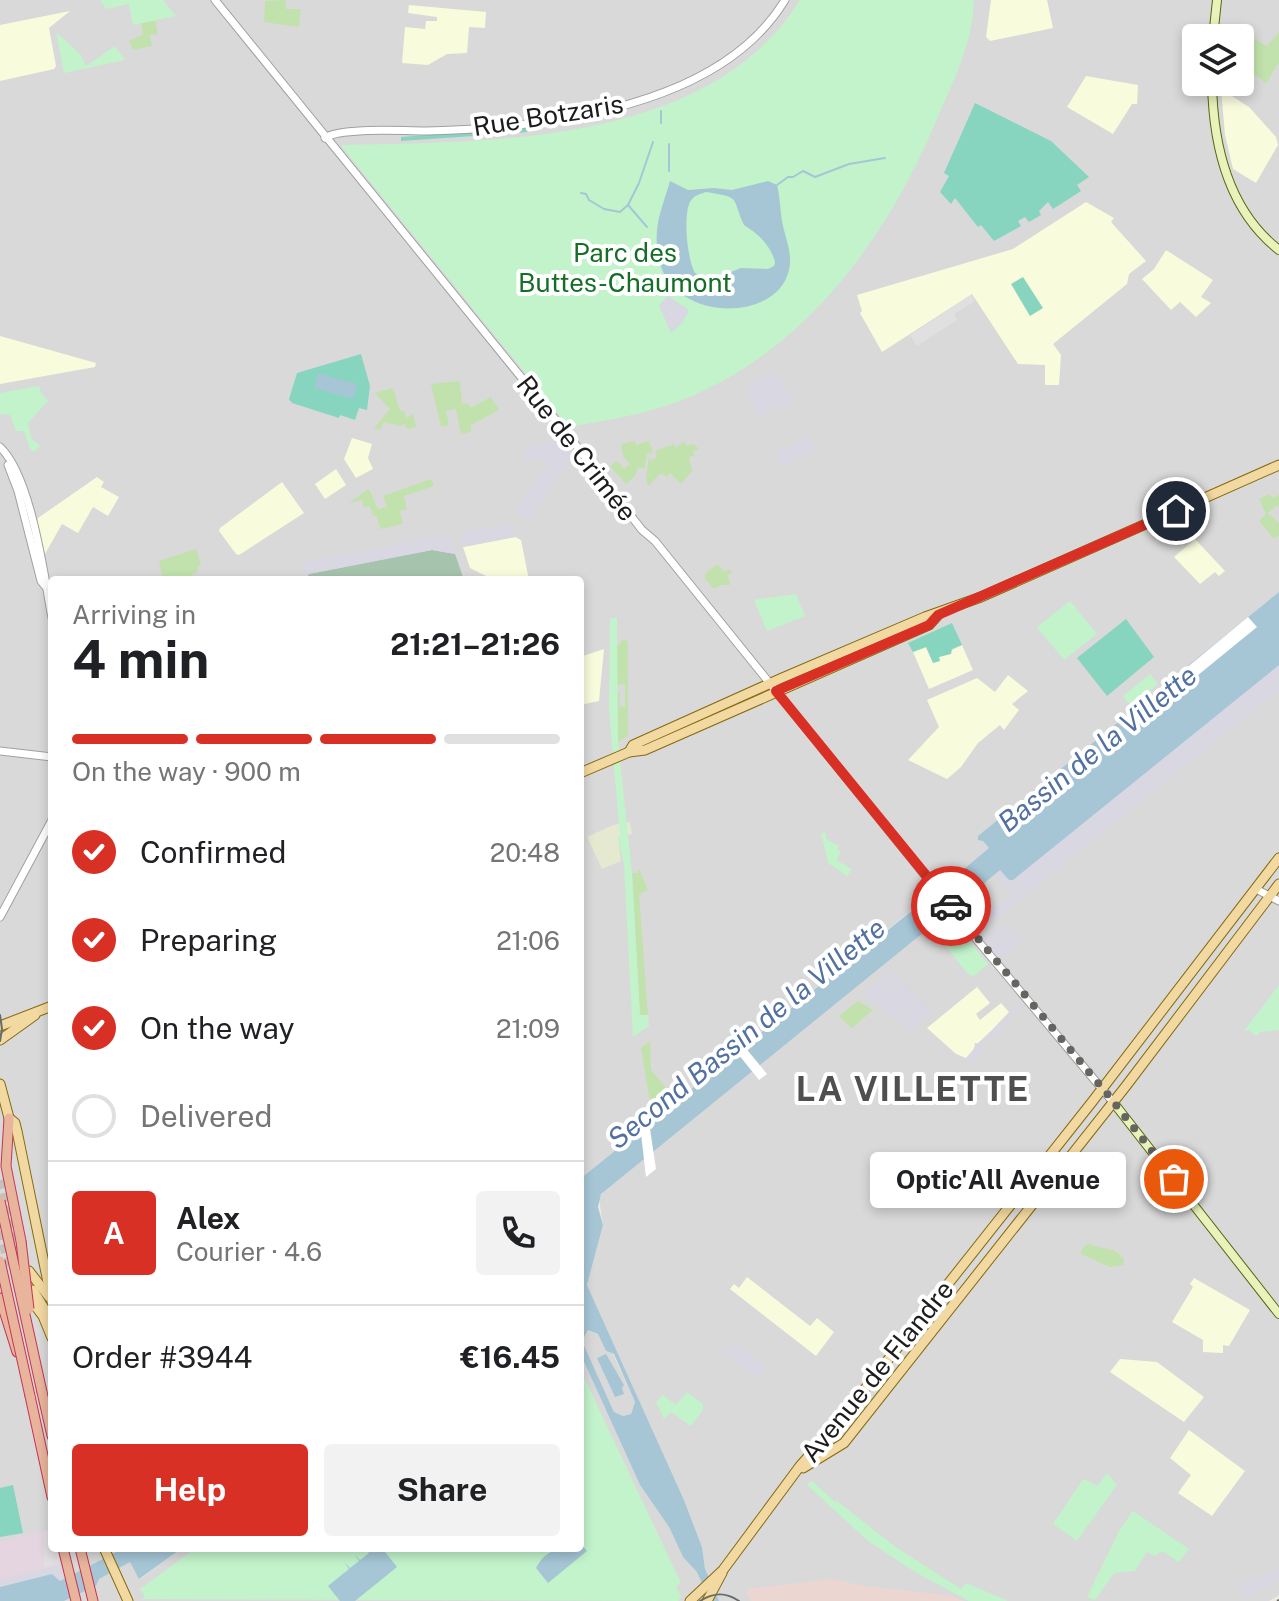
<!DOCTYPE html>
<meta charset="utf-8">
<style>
:root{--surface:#fff;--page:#f2f2f2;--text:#202124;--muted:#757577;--line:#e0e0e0;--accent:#d93025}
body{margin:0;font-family:"Public Sans",sans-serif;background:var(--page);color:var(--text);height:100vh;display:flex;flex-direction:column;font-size:30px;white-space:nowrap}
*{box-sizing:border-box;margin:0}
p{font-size:26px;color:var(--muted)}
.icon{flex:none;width:44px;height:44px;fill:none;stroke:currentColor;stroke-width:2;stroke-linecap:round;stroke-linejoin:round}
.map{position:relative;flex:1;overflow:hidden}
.details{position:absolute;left:48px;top:576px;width:536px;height:976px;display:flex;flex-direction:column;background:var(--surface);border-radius:8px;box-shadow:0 4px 12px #0003}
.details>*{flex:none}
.tools{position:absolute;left:1182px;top:24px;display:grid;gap:16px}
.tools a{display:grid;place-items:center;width:72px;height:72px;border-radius:8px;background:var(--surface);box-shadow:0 4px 12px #0003;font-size:40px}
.pin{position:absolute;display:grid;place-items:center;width:68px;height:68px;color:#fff;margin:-34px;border:4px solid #fff;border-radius:50%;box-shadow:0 2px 8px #0007}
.courier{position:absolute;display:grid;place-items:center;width:80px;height:80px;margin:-40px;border:6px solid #d93025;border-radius:50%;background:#fff;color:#222;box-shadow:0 2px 10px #0007}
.bubble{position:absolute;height:56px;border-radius:8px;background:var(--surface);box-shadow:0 4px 12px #0003;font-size:26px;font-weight:700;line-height:56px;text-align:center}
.headline em{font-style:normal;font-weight:700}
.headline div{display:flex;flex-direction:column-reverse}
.headline{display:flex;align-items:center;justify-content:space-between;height:136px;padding:0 24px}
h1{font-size:52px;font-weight:700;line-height:60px}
.bar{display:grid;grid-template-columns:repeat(4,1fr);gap:12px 8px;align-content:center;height:96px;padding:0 24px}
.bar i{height:10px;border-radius:6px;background:var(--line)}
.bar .current{background:var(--accent)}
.bar p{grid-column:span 4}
.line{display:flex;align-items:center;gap:20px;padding:0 24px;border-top:2px solid var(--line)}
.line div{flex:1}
.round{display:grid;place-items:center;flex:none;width:84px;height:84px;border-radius:8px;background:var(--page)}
ol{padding:0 24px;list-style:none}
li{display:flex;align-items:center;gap:24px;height:88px}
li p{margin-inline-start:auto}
li .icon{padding:8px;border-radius:50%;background:var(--accent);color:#fff;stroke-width:4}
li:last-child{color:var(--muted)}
li i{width:44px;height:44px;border:4px solid var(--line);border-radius:50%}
.cta{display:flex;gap:16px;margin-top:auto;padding:16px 24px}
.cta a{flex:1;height:92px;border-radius:8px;background:var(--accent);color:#fff;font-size:32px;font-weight:700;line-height:92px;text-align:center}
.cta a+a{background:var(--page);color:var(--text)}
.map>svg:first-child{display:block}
.residential{fill:#dad9d9;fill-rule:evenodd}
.commercial{fill:#ecd6d2}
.industrial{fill:#e5d5e0}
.education{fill:#f8fbdc}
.farmland{fill:#e5e9cf}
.grass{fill:#c1e2ac}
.cemetery{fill:#a6c3ad}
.park{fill:#c2f3cb}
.pitch{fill:#87d4bf}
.parking{fill:#e0e0e0}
.plaza{fill:#d8d7e2}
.water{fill:#a6c6d6;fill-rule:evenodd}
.pier{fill:#fff}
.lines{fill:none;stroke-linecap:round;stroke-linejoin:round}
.stream{stroke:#a6c6d6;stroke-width:2}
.primary-tunnel{stroke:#c2c1ba;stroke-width:9;stroke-dasharray:9 4.5;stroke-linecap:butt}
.tertiary-casing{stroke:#a0a0a0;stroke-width:9}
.secondary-casing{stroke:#54660f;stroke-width:10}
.primary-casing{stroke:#856a0e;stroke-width:11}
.trunk-casing{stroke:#c53456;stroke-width:11}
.tertiary{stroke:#fff;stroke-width:7}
.secondary{stroke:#e9f2ba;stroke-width:8}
.primary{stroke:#f2d8a1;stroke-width:9}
.trunk{stroke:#e8b49c;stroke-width:9}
.tram{stroke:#6a6a6a;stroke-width:2}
.rail{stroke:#6a6a6a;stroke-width:2;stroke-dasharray:16 16;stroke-linecap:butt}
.trunk-bridge-casing{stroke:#c53456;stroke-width:11;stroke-linecap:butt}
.trunk-bridge{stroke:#e8b49c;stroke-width:9}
.done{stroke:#656461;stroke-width:8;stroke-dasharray:0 14.4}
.route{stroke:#d93025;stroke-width:10}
.labels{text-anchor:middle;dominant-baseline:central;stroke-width:8;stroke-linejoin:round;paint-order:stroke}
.street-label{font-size:26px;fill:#1c1c1c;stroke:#fff}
.park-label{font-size:26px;fill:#156e26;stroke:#fff}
.water-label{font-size:28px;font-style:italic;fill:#5271a1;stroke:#fff}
.district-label{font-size:34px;font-weight:bold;letter-spacing:2px;fill:#4f4f4f;stroke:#fff}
</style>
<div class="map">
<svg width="1279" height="1601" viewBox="0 0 1279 1601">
<rect width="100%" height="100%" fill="#eceae2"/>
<g class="residential">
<path d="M 0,0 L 1279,0 L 1279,1595 L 1269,1601 L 64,1601 L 96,1586 L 98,1579 L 130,1562 L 140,1579 L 182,1548 L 580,1548 L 580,1353 L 640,1485 L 669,1527 L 683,1557 L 705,1570 L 702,1547 L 684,1500 L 587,1285 L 603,1225 L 599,1198 L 605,1190 L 944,914 L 929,896 L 580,1179 L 580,580 L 52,580 L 52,1548 L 124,1548 L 60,1581 L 52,1574 L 0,1587 ZM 1196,38 L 1240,38 L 1240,82 L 1196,82 Z"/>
<polygon points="587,1330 598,1334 606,1351 613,1354 635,1402 631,1414 623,1416 614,1412 582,1341"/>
</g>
<polygon class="commercial" points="831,1579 865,1586 952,1596 964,1601 751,1601 747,1592 747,1589"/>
<polygon class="industrial" points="52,1529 52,1548 57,1548 61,1565 0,1580 0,1542"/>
<g class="education">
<polygon points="991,0 1047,0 1053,28 990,41 986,37"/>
<polygon points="409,5 486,12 485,28 469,27 467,53 447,54 428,65 402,63 405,27 425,29 426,21 437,21 437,17 408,13"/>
<polygon points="70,11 49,28 56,66 54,69 0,81 0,25"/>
<polygon points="1086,76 1138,85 1137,104 1132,104 1113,134 1067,107"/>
<polygon points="1221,89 1249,107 1276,137 1278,145 1256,183 1233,169 1225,135"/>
<polygon points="1086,202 1114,218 1111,222 1146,261 1129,274 1127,284 1053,344 1061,355 1059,385 1045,385 1045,365 1018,364 972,294 882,352 860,313 862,311 857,295 1013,249"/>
<polygon points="1166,250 1213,280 1201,297 1211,303 1196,317 1180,302 1171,310 1142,279 1154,269"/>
<polygon points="0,336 96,363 95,367 0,384"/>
<polygon points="352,438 372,444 368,458 373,469 356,478 344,459"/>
<polygon points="336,469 346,485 325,499 315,484"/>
<polygon points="97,477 104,482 101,487 119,497 108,516 93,507 78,533 62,524 45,554 37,522 38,518"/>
<polygon points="282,482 304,513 239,555 236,554 219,531 220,528"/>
<polygon points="515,537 521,540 529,580 494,580 470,568 463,547"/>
<polygon points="1195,539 1225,571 1219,576 1215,572 1200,584 1174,557"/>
<polygon points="962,645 973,670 929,689 913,652 926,647 934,663 938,657"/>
<polygon points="604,649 599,701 580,705 580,657"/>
<polygon points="1008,675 1028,691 1012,704 1019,710 1004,730 1000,725 978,743 961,767 947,779 908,760 939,727 927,700 977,678 995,692"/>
<polygon points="977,987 990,1003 976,1014 980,1020 1001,1003 1009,1012 979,1044 975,1043 974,1049 966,1058 956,1054 927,1028"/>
<polygon points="747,1277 810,1326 817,1318 834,1332 816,1356 730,1289 734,1284 739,1288"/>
<polygon points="1194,1278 1250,1310 1229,1346 1223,1345 1223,1353 1203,1352 1203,1340 1172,1322 1193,1287 1190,1284"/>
<polygon points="1120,1359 1157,1362 1204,1397 1184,1422 1110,1372"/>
<polygon points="1189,1430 1245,1471 1212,1516 1178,1493 1191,1475 1170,1458"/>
</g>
<polygon class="farmland" points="630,822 632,834 618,837 621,861 602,869 587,837 613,825"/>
<g class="grass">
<polygon points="286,0 286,9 301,9 299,27 264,22 265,1"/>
<polygon points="155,20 158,34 150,35 152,46 133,50 129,41 143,34 141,23"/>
<path d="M 1223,24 L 1238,36 L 1242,29 C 1249,36 1255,39 1267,46 L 1279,32 L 1279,65 L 1277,65 L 1266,84 L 1260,78 L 1240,68 L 1246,54 L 1240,50 L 1240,38 L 1222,38 Z"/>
<polygon points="460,381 462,404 468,403 470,408 491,397 499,410 471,425 471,432 461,434 456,409 446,411 449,425 441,427 431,384"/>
<polygon points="393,388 400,411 404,411 407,418 413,414 416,427 408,429 404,424 401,426 384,422 380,430 374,428 390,409 375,393"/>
<polygon points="635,441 636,445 649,441 653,452 647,454 644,469 638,467 635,476 626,484 610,466 617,461 624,469 630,464 623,456 621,444"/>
<polygon points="684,441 686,446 694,444 699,449 693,451 694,456 689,457 692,471 681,484 670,473 667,477 661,473 648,486 646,479 649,456 651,460 657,458 655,451 674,444 676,448"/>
<polygon points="431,479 434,486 404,496 407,509 400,511 403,524 380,529 377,516 373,516 370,506 364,508 362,500 349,503 369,489 378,509 387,507 383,496"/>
<polygon points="1270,494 1272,498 1279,495 1279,507 1277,505 1268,513 1279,523 1279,535 1274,539 1259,521 1266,514 1259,499"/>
<polygon points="196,549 201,564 197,567 199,570 185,580 163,580 159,561"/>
<polygon points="716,565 720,566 723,571 731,570 732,573 728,575 730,585 721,585 714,589 705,579 705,574"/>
<polygon points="624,639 628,642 628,736 618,742 617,693 620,693 619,706 625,707 625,684 617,685 617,646"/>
<polygon points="639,869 648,890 639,894 648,1015 640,1016 632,873 637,873"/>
<polygon points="858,1001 873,1010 852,1028 839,1016"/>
<polygon points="650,1041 651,1070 667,1089 650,1102 641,1048"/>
<polygon points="1088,1244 1115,1251 1124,1259 1123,1265 1110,1267 1081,1254 1082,1249"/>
</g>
<polygon class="cemetery" points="432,550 455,554 464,580 305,580 309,574"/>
<g class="park">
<polygon points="100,0 163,0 176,16 133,25 129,4 106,9"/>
<path d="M 800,0 L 974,0 C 973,44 951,86 934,126 C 886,238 807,347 692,396 C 653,413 610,420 569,427 L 342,147 L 343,145 C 493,142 710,145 800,0 Z"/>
<polygon points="56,32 81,55 86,66 115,46 125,60 64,73"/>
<polygon points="39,386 41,393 48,401 28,423 31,438 40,446 34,452 30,449 24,431 16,431 10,415 0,414 0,393"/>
<polygon points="796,594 805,616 767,631 754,600"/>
<polygon points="1070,601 1097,634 1064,660 1037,627"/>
<polygon points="610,618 617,618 618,742 632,873 640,1015 648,1015 649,1026 633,1037 624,865 618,837 620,835 609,710"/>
<polygon points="1150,674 1158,684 1131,706 1123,696"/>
<polygon points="821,833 826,833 826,839 839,846 837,850 841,852 836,860 852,869 847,876 828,863"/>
<polygon points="952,926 958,927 988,964 974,976 968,974 939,938"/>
<polygon points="1279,985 1279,1030 1260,1032 1256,1036 1249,1030 1244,1031"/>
<polygon points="580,1369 681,1583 676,1586 681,1597 678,1601 141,1599 145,1597 140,1589 196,1548 580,1548"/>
<polygon points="687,1392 703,1404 703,1410 691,1426 671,1412 664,1419 656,1402 663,1395 676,1405"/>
<polygon points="1107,1473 1117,1485 1077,1541 1053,1524 1083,1479 1098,1486"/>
<polygon points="812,1481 835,1502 837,1501 897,1548 961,1589 966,1583 1008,1601 969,1601 915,1572 868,1541 807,1485"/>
<polygon points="1133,1511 1189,1549 1179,1562 1162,1551 1155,1556 1147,1552 1135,1571 1114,1573 1095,1600 1087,1597 1120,1529"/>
</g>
<g class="pitch">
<polygon points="975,103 1051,141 1089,177 1077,185 1081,191 1053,209 1048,202 1039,211 1041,215 1029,222 1025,217 1018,221 1021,226 994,241 981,225 978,227 955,198 951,204 940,192 949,176 944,173"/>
<polygon points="533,127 534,131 519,133 401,141 401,137"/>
<polygon points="1023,277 1043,308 1030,316 1011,284"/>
<polygon points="361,354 370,386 367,410 359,408 355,420 340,415 339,418 292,403 289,399 297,373"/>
<polygon points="1126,619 1154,657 1107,696 1077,658"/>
<polygon points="952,623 962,645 952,649 951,654 939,657 940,661 933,663 926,647 913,652 908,643"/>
<polygon points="13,1485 23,1533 0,1537 0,1488"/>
</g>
<g class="parking">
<polygon points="971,295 975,301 954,314 957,320 917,346 910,335"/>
<polygon points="52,1529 52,1548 57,1548 60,1564 44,1567 44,1531"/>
</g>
<g class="plaza">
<polygon points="668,296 689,310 683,322 671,333 659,305"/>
<polygon points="770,373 776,374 794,400 778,409 776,406 769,410 770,413 758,420 746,389 752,382"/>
<polygon points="807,436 816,449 783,467 777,452"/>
<polygon points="566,439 583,458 567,462 531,517 519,515 516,511 547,463 543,457 527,460 524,447"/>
<polygon points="510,524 510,530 515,537 463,547 459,533"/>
<polygon points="449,535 455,554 432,550 309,574 305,579 303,562"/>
<polygon points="1279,665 1279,690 981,931 976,923 1012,895 995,874 1001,870 1009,879 1013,880"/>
<polygon points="1001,925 1023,940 999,959 983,940"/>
<polygon points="892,971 933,1014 913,1029 904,1026 865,996 867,991"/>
<polygon points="1022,1002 1024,1004 1003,1026 998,1036 992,1034 982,1045 985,1049 971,1065 965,1058 968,1058 977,1044"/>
<polygon points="714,1341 728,1351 735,1343 767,1367 758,1378 714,1345"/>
<polygon points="61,1565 64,1579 60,1581 52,1574 0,1587 0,1580"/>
<polygon points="1279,1570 1279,1580 1245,1600 1237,1584"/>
</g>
<g class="water">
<path d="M 670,181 L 688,190 L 714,188 L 732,190 L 768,181 L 777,185 C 780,196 780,209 782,221 C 785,238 793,253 789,270 C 777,324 671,322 659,259 C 652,227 662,209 670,181 ZM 706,192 C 742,198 731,196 744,225 C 758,234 770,244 775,262 L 774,266 L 768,269 L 741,268 L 711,280 L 695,273 C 687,259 683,216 690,202 C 694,195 700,194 706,192 Z"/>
<polygon points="318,373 357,384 353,399 314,388"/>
<path d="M 1279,592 L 1279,665 L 1013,880 L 1009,880 L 1000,870 L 959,904 L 955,900 L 941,910 L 945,915 L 601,1194 L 598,1207 L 603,1225 L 587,1285 L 684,1500 L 702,1547 L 705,1569 L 719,1601 L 710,1601 L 697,1572 L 683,1557 L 669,1527 L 640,1485 L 580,1353 L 580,1179 L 930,896 L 934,900 L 946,890 L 944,886 L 989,848 L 983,841 L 978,840 L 978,836 ZM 588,1330 L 598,1334 L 606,1351 L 614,1354 L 635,1402 L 631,1414 L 623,1416 L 614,1412 L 582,1341 Z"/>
<polygon points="606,1354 624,1385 622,1388 624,1394 615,1397 597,1358"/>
<path d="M 580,1543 L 587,1551 L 548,1583 L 536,1568 C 546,1549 559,1548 580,1548 Z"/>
<polygon points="124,1548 182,1548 139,1579 130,1562 99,1579 96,1586 64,1601 0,1601 0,1587 52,1574 60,1581"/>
<polygon points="366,1548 370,1552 382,1548 397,1567 355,1601 340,1601 328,1586 349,1569 345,1563 350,1568 359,1561 355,1555 360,1560 369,1553"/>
</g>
<g class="pier">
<polygon points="1248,617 1257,627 1192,680 1184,670"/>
<polygon points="734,1034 767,1074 759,1080 726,1039"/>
<polygon points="647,1109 656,1169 646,1177 639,1116"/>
</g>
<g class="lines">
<g class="stream">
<polyline points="661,123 661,111"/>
<polyline points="669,171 669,144"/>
<polyline points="777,185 788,177 793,177 803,171 815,177 849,164 885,158"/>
<polyline points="581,193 586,194 589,200 604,209 620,212 628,205 647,227"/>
<polyline points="628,205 639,183 653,142"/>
</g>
<g class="primary-tunnel">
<polyline points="0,1180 17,1256 24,1265"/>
<polyline points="0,1231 6,1255 12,1265"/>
</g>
<defs>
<g id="tertiary">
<polyline points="215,0 568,435 642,530 655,541 972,934 1113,1102"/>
<path d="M 325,138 C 340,127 406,131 427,131 C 542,128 719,109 785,0"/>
<path d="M 0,447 C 31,476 44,575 52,618"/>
<polyline points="8,465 18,491 41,581 45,586"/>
<polyline points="0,751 52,757"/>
<polyline points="1256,889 1279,901"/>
<polyline points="0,917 52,820"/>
</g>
<g id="secondary">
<polyline points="1213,38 1217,0"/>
<path d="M 1212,82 C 1213,144 1228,210 1279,250"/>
<polyline points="1113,1102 1279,1314"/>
</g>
<g id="primary">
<polyline points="629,752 633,745 782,678 925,617 981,597 1279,465"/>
<polyline points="580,773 629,752 645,750 929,625 938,615"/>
<polyline points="0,1026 52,1006"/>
<polyline points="0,1040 35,1015"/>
<polyline points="0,1084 9,1118 15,1123 17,1131 52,1302"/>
<polyline points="29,1271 49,1297"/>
<polyline points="33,1290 50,1318"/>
<polyline points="33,1303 43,1316 52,1338"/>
<polyline points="803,1468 844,1443 1126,1086 1279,884"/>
<polyline points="104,1548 128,1601"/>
<polyline points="690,1601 723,1570 800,1466 838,1423 1092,1102 1279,858"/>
<polyline points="707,1601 722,1573"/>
</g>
<g id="trunk">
<polyline points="9,1118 6,1166 21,1241"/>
<polyline points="0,1298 17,1352"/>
<polyline points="42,1392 52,1436"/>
<polyline points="30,1396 52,1497"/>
<polyline points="63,1548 76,1601"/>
<polyline points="80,1548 93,1601"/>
</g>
</defs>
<use href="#tertiary" class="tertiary-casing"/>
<use href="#secondary" class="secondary-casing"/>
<use href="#primary" class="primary-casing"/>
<use href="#trunk" class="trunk-casing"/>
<use href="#tertiary" class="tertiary"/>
<use href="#secondary" class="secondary"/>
<use href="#primary" class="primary"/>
<use href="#trunk" class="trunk"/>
<g class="tram">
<polyline points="0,1015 2,1029 0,1041"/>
<path d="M 700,1601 C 714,1592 726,1592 739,1601"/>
</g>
<polyline class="rail" points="1277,1601 1279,1600"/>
<defs>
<g id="trunk-bridge">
<polyline points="0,1201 42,1392"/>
<polyline points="21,1241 29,1309"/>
<polyline points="0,1261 30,1396"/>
</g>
</defs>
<use href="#trunk-bridge" class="trunk-bridge-casing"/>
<use href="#trunk-bridge" class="trunk-bridge"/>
</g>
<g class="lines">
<polyline class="done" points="951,906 1108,1095 1174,1179"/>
<polyline class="route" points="951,906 776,691 929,625 938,615 1176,511"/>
</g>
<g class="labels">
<g class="street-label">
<text transform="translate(548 115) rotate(-9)">Rue Botzaris</text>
<text transform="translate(577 448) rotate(52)">Rue de Crimée</text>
<text transform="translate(877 1371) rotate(-51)">Avenue de Flandre</text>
</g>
<g class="park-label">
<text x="625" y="252">Parc des<tspan x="625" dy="30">Buttes-Chaumont</tspan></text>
</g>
<g class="water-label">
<text transform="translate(1097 748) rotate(-39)">Bassin de la Villette</text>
<text transform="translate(746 1033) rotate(-39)">Second Bassin de la Villette</text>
</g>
<g class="district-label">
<text x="913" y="1089">LA VILLETTE</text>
</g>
</g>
</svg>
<div class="tools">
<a><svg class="icon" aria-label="layers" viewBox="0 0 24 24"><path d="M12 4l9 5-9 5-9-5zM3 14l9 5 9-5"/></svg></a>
</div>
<div class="pin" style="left:1174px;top:1179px;background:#ea580c"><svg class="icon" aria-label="bag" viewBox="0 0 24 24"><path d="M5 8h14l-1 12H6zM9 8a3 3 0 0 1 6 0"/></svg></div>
<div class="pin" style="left:1176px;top:511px;background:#1f2937"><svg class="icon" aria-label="home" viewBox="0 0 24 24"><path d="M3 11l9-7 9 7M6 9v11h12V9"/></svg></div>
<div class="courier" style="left:951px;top:906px"><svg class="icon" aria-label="car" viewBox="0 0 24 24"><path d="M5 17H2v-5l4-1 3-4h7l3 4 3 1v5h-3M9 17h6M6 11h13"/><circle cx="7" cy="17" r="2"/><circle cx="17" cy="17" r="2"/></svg></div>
<div class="bubble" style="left:870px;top:1152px;width:256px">Optic'All Avenue</div>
<section class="details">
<div class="headline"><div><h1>4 min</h1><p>Arriving in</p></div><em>21:21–21:26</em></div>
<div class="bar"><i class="current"></i><i class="current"></i><i class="current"></i><i></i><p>On the way · 900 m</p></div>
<ol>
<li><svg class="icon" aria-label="check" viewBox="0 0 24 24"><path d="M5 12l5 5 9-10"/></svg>Confirmed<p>20:48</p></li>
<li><svg class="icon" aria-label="check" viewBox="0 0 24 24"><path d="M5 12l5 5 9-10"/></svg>Preparing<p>21:06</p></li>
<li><svg class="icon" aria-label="check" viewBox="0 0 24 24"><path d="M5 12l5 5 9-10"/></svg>On the way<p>21:09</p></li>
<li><i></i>Delivered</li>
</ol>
<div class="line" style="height:144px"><b class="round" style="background:var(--accent);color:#fff">A</b><div><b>Alex</b><p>Courier · 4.6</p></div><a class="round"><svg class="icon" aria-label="phone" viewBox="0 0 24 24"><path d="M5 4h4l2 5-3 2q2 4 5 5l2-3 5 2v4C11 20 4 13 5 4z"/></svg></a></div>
<div class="line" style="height:104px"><div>Order #3944</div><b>€16.45</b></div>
<div class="cta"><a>Help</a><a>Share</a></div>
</section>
</div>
